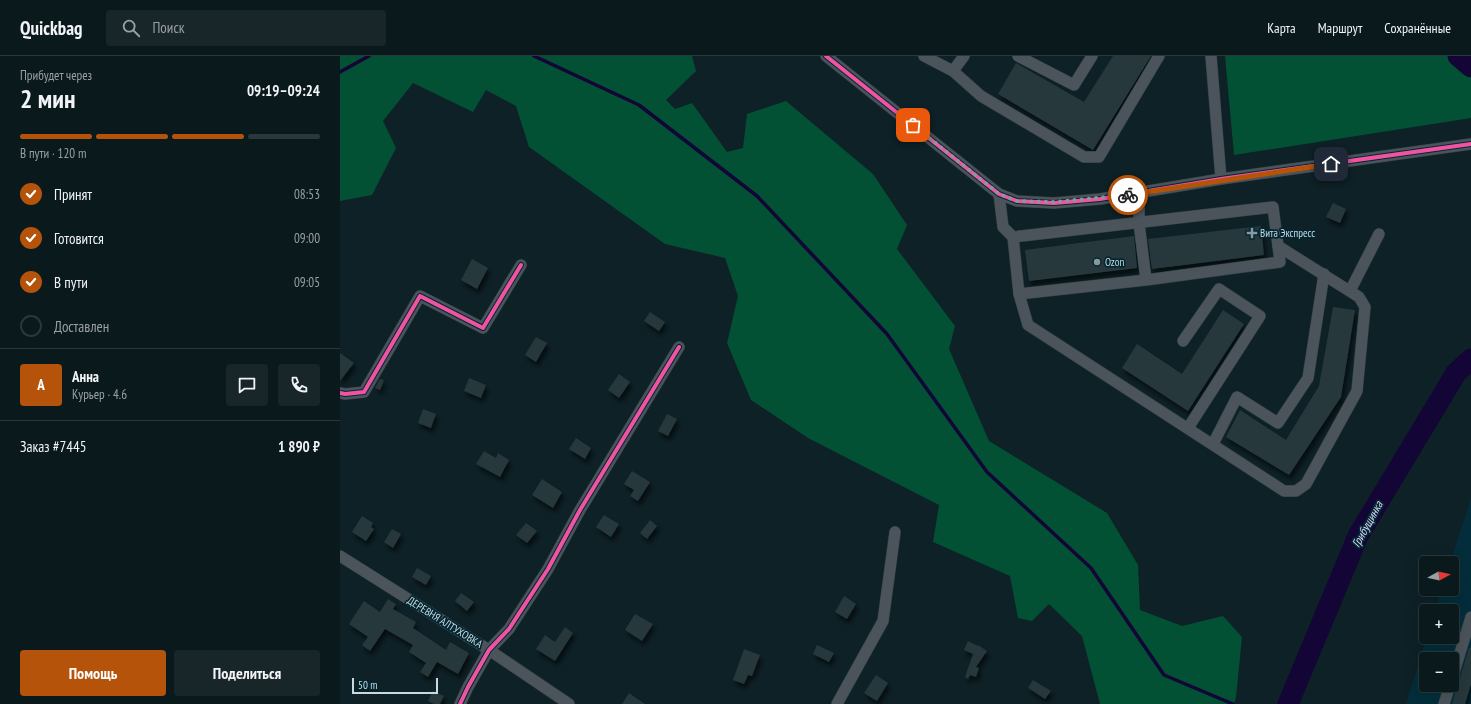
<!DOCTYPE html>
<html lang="ru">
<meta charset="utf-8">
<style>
:root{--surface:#0a191c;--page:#182629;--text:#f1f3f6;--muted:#99a0a3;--line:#2a383b;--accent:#b45309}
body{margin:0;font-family:"PT Sans Narrow",sans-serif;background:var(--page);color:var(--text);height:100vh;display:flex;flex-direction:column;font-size:15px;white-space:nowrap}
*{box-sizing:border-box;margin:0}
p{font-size:13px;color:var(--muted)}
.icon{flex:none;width:22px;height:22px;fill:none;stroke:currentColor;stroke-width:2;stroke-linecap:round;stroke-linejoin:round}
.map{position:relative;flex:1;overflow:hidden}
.sheet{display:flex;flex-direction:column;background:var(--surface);width:340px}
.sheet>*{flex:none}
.needle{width:26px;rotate:82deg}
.tools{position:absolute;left:1079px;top:500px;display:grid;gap:8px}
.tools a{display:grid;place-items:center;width:40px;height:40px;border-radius:4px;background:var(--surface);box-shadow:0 4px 16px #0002,0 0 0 1px var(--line);font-size:20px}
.scale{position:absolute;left:12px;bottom:10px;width:86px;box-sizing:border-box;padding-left:4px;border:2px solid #c8d9e0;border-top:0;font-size:11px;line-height:14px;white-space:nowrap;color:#c8d9e0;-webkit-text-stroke:3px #042631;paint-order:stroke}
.pin{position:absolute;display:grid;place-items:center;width:34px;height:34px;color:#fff;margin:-17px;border-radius:8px;box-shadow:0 2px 6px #0006}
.courier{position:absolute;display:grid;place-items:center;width:40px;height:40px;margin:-20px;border:3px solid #b45309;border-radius:50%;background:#fff;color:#222;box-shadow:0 1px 5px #0007}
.head em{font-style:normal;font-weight:700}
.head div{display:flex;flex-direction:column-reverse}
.head{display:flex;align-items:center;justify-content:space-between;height:68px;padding:0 20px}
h1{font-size:26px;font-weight:700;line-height:30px}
.bar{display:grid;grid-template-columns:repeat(4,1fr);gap:6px 4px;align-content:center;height:48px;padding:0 20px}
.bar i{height:5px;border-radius:3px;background:var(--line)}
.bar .selected{background:var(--accent)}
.bar p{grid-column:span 4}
.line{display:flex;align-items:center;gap:10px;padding:0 20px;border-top:1px solid var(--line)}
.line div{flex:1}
.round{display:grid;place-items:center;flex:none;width:42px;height:42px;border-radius:4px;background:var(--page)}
ol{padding:0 20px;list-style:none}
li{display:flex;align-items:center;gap:12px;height:44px}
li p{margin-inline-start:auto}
li .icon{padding:4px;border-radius:50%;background:var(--accent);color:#fff;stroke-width:4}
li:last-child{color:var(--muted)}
li i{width:22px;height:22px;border:2px solid var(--line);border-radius:50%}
.primary-button{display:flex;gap:8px;margin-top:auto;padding:8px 20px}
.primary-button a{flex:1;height:46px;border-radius:4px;background:var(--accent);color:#fff;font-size:16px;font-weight:700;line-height:46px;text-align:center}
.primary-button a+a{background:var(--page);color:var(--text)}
header{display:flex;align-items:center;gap:24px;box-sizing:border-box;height:56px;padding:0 20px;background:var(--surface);border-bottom:1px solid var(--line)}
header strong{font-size:19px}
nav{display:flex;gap:22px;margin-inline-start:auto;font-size:14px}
.search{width:280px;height:36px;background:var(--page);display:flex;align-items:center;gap:10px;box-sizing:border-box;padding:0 14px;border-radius:4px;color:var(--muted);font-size:15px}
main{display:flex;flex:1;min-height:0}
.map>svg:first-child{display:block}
.built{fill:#032d3b;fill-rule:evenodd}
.forest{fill:#025135}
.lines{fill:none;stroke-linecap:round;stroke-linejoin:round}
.stream{stroke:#130535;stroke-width:3.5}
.river{stroke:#130535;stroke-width:21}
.building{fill:#25393b;filter:url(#shadow)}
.minor-casing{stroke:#2e3e42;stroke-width:12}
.minor{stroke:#4b535b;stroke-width:11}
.cycleway-casing{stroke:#042631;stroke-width:6}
.cycleway{stroke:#f153a3;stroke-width:4}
.done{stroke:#87999f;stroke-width:4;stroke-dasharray:0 7.2}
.route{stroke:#b45309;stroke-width:5}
.poi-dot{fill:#87999f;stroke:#042631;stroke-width:1.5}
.labels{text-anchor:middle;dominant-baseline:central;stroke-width:3.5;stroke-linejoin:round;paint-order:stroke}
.poi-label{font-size:11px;fill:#c8d9e0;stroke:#042631;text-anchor:start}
.street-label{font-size:11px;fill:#c8d9e0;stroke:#042631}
.water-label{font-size:12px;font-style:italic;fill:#d7d4f8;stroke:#042631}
</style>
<header>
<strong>Quickbag</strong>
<div class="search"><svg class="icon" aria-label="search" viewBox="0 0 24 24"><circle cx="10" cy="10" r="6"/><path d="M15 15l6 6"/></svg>Поиск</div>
<nav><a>Карта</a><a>Маршрут</a><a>Сохранённые</a></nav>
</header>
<main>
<section class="sheet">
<div class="head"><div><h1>2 мин</h1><p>Прибудет через</p></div><em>09:19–09:24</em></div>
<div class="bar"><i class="selected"></i><i class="selected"></i><i class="selected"></i><i></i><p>В пути · 120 m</p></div>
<ol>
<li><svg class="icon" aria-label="check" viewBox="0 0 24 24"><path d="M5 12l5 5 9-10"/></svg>Принят<p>08:53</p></li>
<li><svg class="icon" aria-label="check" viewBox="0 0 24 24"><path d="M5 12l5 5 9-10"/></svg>Готовится<p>09:00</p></li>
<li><svg class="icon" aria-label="check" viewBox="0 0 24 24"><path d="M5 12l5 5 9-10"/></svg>В пути<p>09:05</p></li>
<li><i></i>Доставлен</li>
</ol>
<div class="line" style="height:72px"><b class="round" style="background:var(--accent);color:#fff">А</b><div><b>Анна</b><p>Курьер · 4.6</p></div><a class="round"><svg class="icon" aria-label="chat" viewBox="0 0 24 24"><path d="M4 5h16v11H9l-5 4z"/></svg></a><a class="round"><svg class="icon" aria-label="phone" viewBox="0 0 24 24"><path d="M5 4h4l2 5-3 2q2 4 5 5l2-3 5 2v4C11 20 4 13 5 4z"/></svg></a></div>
<div class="line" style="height:52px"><div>Заказ #7445</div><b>1 890 ₽</b></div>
<div class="primary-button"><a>Помощь</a><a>Поделиться</a></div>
</section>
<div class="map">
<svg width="1131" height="648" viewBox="0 0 1131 648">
<defs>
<filter id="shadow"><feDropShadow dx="2.5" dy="4.5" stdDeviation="2" flood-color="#0009"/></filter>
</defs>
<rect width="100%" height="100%" fill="#0e2126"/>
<path class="built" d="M 1131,442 L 1131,648 L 1066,648 L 1087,581 L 1112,581 L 1112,555 L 1095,555 L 1102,533 L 1112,533 L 1112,507 L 1110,507 ZM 1086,603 L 1112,603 L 1112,629 L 1086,629 Z"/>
<g class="forest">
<polygon points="0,0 352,0 356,15 326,44 335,53 352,47 387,96 403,92 407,58 446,45 533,118 567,169 557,193 615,270 609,293 649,385 767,457 798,509 800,554 842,570 883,560 902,581 896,641 894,648 760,648 742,580 709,548 692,565 678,562 670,520 593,486 599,449 468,382 411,344 387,287 398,240 385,202 325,188 189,91 176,50 146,34 133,56 73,27 43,65 56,92 32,139 0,145"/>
<polygon points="885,0 1131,0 1131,62 894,99"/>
</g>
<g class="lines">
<g class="stream">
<polyline points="194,0 299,49 417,140 547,278 647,416 751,512 824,619 893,648"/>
<polyline points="0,16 29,0"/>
</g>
<g class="river">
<polyline points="1118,0 1131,11"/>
<polyline points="948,648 1018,480 1116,317 1131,303"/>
</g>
</g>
<g class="building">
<polygon points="773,0 811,0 753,94 658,38 676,7 744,46"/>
<polygon points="993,147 1006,153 1000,167 986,161"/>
<polygon points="921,170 924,199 812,213 808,183"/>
<polygon points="794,180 797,212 689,225 685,194"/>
<polygon points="132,203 148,212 137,233 121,224"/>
<polygon points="993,251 1015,254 1001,341 949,419 886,381 900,354 946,384 979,330"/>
<polygon points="883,254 904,268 848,355 782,312 797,288 842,318"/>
<polygon points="310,256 325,266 319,275 304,265"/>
<polygon points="196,281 207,287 196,306 185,299"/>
<polygon points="0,297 14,307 0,325"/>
<polygon points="279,318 290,326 279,342 268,334"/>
<polygon points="129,322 146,329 141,342 124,335"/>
<polygon points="40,323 44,324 40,334 35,332"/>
<polygon points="83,353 96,358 91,372 78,367"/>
<polygon points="327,358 337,363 328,380 318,375"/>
<polygon points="236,382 251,392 245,403 229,393"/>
<polygon points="144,395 156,402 158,397 169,404 160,421 136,408"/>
<polygon points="292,415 310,426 298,445 290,440 294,434 284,428"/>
<polygon points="202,423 222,436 213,452 192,439"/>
<polygon points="264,459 279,468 271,481 256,471"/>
<polygon points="22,460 33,467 31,471 34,473 26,485 12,476"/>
<polygon points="310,464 317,470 307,483 300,477"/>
<polygon points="186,467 197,475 187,487 176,479"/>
<polygon points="52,473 61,478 53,492 44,486"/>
<polygon points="77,512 91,520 86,529 72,521"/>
<polygon points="121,537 134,546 127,555 115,545"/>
<polygon points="504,540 516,548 507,563 495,556"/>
<polygon points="48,543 56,548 53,553 76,566 73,572 106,594 110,586 129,597 118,618 97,606 88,621 80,616 86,607 69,596 73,589 45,573 30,595 22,589 28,581 9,568 24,545 40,556"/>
<polygon points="295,558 313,568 302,585 285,574"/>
<polygon points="225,571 233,577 215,605 196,593 205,579 215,586"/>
<polygon points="628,585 638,590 638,589 647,595 636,611 639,612 636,621 630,619 628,623 625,621 633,598 624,594"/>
<polygon points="477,589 494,597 489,606 473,598"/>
<polygon points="1129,592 1131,592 1131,628 1125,648 1112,648"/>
<polygon points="404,593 420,599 412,620 408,619 404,628 393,624"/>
<polygon points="536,619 548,627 537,645 524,637"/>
<polygon points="693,624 711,635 705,643 688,632"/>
<polygon points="93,635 104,640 100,648 94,648 88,645"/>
<polygon points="289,637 305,648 282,648"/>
</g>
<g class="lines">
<defs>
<g id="minor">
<polyline points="486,0 659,138 677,145 714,147 760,143 881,123 1131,88"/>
<polyline points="584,0 613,15 624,0"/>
<polyline points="678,0 734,29 752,0"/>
<polyline points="871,0 881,123"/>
<polyline points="613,15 641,40 744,101 759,101 819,0"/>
<polyline points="799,137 799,167 806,224 940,206 933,151 673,181 679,238 806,224"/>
<polyline points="659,138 663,171 673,181"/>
<polyline points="1010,235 1039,178"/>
<polyline points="679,238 688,269 944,435 956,435 966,428 1017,335 1025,251 1019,241 938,190"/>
<polyline points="843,285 879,233 920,260 848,372"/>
<polyline points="0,337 5,338 24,336 80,240 143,272 181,209"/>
<polyline points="873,388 897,341 938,367 968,322 984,218"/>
<polyline points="0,500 149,594 229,648"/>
<polyline points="1112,623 1131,561"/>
<polyline points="120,648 128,631 149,594 169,573 208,513 240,454 339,291"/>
<polyline points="497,648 543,565 555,476"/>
<polyline points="1104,648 1110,629"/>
</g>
</defs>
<use href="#minor" class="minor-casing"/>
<use href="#minor" class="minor"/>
<defs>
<g id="cycleway">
<polyline points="486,0 659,138 677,145 714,147 760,143 881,123 1131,88"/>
<polyline points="0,337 5,338 24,336 80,240 143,272 181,209"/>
<polyline points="120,648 128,631 149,594 169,573 208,513 240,454 339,291"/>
</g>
</defs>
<use href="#cycleway" class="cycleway-casing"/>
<use href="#cycleway" class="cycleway"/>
</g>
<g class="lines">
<polyline class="done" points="573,69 659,138 677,145 714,146 788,139"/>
<polyline class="route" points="788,139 991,108"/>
</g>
<g class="poi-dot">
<path d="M910 171h4v4h4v4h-4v4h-4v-4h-4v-4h4z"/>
<circle cx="757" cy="206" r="4"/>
</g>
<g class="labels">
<g class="poi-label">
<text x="920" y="177">Вита Экспресс</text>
<text x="765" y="206">Ozon</text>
</g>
<g class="street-label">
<text transform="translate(105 566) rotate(32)">ДЕРЕВНЯ АЛТУХОВКА</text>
</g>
<g class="water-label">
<text transform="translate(1027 468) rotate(-61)">Грибущинка</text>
</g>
</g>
</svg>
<div class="tools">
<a><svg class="needle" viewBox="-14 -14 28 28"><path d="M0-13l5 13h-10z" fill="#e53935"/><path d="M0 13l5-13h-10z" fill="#99a0a3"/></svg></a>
<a>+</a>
<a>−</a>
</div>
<div class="scale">50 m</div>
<div class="pin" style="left:573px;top:69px;background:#ea580c"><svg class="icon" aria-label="bag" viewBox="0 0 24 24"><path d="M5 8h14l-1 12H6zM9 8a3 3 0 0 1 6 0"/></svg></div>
<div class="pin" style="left:991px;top:108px;background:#1f2937"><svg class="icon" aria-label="home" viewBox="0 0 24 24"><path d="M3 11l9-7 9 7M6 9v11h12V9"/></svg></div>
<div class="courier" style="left:788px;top:139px"><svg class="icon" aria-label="bike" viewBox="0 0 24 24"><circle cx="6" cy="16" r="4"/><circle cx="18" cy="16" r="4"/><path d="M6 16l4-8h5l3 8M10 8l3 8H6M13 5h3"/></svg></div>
</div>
</main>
